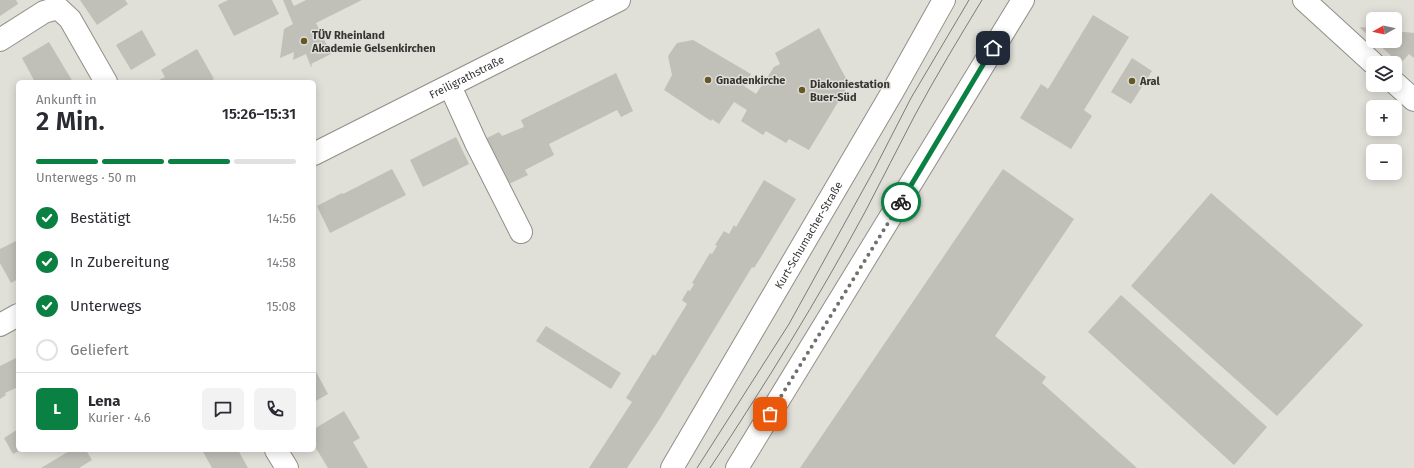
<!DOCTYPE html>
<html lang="de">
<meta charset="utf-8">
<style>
:root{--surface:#fff;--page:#f2f2f3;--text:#2b2b33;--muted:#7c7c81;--line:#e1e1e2;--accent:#0b8043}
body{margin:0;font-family:"Fira Sans",sans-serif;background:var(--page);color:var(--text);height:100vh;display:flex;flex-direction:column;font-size:15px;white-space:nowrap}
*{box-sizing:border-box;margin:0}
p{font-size:13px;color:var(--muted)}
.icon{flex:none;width:22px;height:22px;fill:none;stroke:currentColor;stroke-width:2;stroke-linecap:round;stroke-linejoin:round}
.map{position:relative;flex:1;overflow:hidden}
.details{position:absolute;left:16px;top:80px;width:300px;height:372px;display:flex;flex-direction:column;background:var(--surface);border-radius:6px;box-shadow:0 2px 10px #0003}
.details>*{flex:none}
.needle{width:26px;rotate:262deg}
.controls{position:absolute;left:1366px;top:12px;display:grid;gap:8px}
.controls a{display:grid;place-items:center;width:36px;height:36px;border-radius:6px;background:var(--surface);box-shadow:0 2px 10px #0003;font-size:20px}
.pin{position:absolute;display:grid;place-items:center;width:34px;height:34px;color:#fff;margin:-17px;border-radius:8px;box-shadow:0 2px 6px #0006}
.courier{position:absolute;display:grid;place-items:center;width:40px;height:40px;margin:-20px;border:3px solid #0b8043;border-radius:50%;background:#fff;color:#222;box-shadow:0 1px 5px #0007}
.head em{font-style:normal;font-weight:600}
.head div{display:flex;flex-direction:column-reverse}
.head{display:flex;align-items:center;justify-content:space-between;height:68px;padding:0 20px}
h1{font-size:26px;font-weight:600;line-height:30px}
.bar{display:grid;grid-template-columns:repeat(4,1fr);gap:6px 4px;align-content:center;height:48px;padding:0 20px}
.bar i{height:5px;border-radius:3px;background:var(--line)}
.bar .on{background:var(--accent)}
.bar p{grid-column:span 4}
.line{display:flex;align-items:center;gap:10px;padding:0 20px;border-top:1px solid var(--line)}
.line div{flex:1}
.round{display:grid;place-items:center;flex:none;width:42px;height:42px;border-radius:6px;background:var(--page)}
ol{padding:0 20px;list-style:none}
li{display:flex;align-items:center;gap:12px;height:44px}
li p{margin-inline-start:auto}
li .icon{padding:4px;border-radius:50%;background:var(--accent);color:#fff;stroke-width:4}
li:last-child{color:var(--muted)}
li i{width:22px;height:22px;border:2px solid var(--line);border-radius:50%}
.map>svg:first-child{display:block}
.building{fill:#c0bfb8}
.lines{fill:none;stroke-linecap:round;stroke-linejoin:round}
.minor-casing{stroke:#908f88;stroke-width:24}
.major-casing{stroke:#908f88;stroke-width:24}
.minor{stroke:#fff;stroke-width:22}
.major{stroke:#fff;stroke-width:22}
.tram{stroke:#7c7b77;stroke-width:1}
.done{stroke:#72706d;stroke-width:4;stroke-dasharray:0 7.2}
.route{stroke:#0b8043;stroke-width:5}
.poi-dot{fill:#635925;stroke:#e0dfd8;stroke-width:1.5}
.labels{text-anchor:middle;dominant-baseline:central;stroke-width:3;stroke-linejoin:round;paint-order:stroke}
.poi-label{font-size:11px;font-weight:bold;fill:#363533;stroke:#e0dfd8;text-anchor:start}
.street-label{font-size:11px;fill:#363533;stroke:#e0dfd8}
</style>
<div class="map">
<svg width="1414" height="468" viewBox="0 0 1414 468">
<rect width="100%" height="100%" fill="#e0dfd8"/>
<g class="building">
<polygon points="0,0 16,0 18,4 0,16"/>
<polygon points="80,0 125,0 128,4 97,25"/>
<polygon points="228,0 272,0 279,14 234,36 218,5"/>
<polygon points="283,0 291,0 294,6 306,0 362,0 316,23 331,54 311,64 312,66 311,67 306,54 293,60 294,52 280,58 284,29 293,24"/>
<polygon points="1093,15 1129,37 1084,110 1092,116 1071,149 1020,118 1041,84 1048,89"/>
<polygon points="1361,27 1373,28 1373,40 1360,28"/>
<polygon points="819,28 849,84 809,150 789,139 786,143 766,131 763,135 741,121 747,110 734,102 719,124 712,119 711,121 664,90 672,75 668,56 677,43 693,40 751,74 744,86 756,94 774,67 780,64 775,53"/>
<polygon points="142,30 156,55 131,70 116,45"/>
<polygon points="1395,31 1414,33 1414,58 1409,54 1400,64 1375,41 1395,41"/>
<polygon points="49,42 73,82 35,82 22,58"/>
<polygon points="197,49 214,79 208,82 155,82 165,77 161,70 164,68"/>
<polygon points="1132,58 1152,71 1131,104 1111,92"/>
<polygon points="616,73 633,111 621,117 617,110 549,144 554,155 525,170 528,175 507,185 485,139 499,132 502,136 524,127 521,120"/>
<polygon points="456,137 469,164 423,187 410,160"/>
<polygon points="392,169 406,195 330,233 317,206 342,193 343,194"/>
<polygon points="1003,169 1074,219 995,336 1046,377 1042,383 1137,468 800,468"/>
<polygon points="764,180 796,199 761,257 754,268 752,267 659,420 627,468 589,468 632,402 626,398 653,354 655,356 687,304 682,300 688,290 690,291 694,284 692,283 710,253 712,254 717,246 715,245 724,231 729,234 734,225 736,227"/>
<polygon points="1211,193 1363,325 1277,416 1131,286"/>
<polygon points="18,240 18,279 11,283 0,263 0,249"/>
<polygon points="1121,295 1267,427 1234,465 1088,332"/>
<polygon points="546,326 621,373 611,389 536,341"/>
<polygon points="18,357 18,387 5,393 6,395 0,399 0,366"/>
<polygon points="314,368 328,394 314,402"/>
<polygon points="344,411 360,438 353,442 368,468 328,468 314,445 314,429"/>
<polygon points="18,429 18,450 21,450 13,454 4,438"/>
<polygon points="71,450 86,450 92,460 79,468 41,468"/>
<polygon points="202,450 238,450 248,468 212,468"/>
</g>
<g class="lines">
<defs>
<g id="minor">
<polyline points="1304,0 1373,63"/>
<polyline points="0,40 44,12 58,8 70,19 106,82"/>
<polyline points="1395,83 1414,100"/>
<polyline points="450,86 476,143 521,232"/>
<path id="s1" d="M 314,154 L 619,0"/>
<polyline points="0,325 18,315"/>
<polyline points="276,450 287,468"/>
</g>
<g id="major">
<path id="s2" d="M 672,468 L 893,91 L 944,0"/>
<polyline points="737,468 1023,0"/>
</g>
</defs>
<use href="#minor" class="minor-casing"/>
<use href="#major" class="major-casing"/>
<use href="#minor" class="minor"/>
<use href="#major" class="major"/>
<g class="tram">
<polyline points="697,468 789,324 874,170 911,98 969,0"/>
<path d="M 710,468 C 765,385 818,299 865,212 C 882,180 898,147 915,115 C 936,76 959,38 982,0"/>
</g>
</g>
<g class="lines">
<polyline class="done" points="770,414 901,202"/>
<polyline class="route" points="901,202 993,48"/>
</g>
<g class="poi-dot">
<circle cx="304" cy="41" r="4"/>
<circle cx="708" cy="80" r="4"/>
<circle cx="1132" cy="81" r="4"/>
<circle cx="802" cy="90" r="4"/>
</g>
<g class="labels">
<g class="poi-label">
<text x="312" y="35">TÜV Rheinland<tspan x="312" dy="13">Akademie Gelsenkirchen</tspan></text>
<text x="716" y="80">Gnadenkirche</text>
<text x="1140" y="81">Aral</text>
<text x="810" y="84">Diakoniestation<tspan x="810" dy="13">Buer-Süd</tspan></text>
</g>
<g class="street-label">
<text stroke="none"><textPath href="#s1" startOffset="171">Freiligrathstraße</textPath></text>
<text stroke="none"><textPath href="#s2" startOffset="270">Kurt-Schumacher-Straße</textPath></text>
</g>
</g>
</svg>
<div class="controls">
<a><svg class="needle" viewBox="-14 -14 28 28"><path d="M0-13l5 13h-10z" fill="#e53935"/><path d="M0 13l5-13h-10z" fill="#7c7c81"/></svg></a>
<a><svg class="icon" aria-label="layers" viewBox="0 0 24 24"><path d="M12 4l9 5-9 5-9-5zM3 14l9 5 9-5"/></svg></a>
<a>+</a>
<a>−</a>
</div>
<div class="pin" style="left:770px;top:414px;background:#ea580c"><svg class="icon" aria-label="bag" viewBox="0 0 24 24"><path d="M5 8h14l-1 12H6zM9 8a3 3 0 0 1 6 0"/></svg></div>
<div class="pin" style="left:993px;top:48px;background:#1f2937"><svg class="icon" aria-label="home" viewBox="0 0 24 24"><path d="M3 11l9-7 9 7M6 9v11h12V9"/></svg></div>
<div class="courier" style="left:901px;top:202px"><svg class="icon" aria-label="bike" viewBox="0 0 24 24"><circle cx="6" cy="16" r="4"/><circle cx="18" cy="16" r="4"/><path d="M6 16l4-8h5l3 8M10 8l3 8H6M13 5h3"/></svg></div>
<section class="details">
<div class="head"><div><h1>2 Min.</h1><p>Ankunft in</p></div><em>15:26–15:31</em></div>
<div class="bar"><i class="on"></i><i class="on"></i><i class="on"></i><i></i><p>Unterwegs · 50 m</p></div>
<ol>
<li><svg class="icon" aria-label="check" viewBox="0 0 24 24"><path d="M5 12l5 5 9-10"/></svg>Bestätigt<p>14:56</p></li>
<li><svg class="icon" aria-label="check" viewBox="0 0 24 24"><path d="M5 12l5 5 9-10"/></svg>In Zubereitung<p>14:58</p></li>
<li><svg class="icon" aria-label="check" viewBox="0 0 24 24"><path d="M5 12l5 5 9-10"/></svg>Unterwegs<p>15:08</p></li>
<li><i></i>Geliefert</li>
</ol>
<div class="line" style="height:72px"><b class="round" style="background:var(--accent);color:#fff">L</b><div><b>Lena</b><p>Kurier · 4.6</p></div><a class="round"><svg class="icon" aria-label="chat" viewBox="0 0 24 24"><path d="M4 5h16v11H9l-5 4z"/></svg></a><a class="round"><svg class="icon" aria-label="phone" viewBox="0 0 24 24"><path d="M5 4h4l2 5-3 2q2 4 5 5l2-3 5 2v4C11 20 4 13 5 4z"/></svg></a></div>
</section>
</div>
